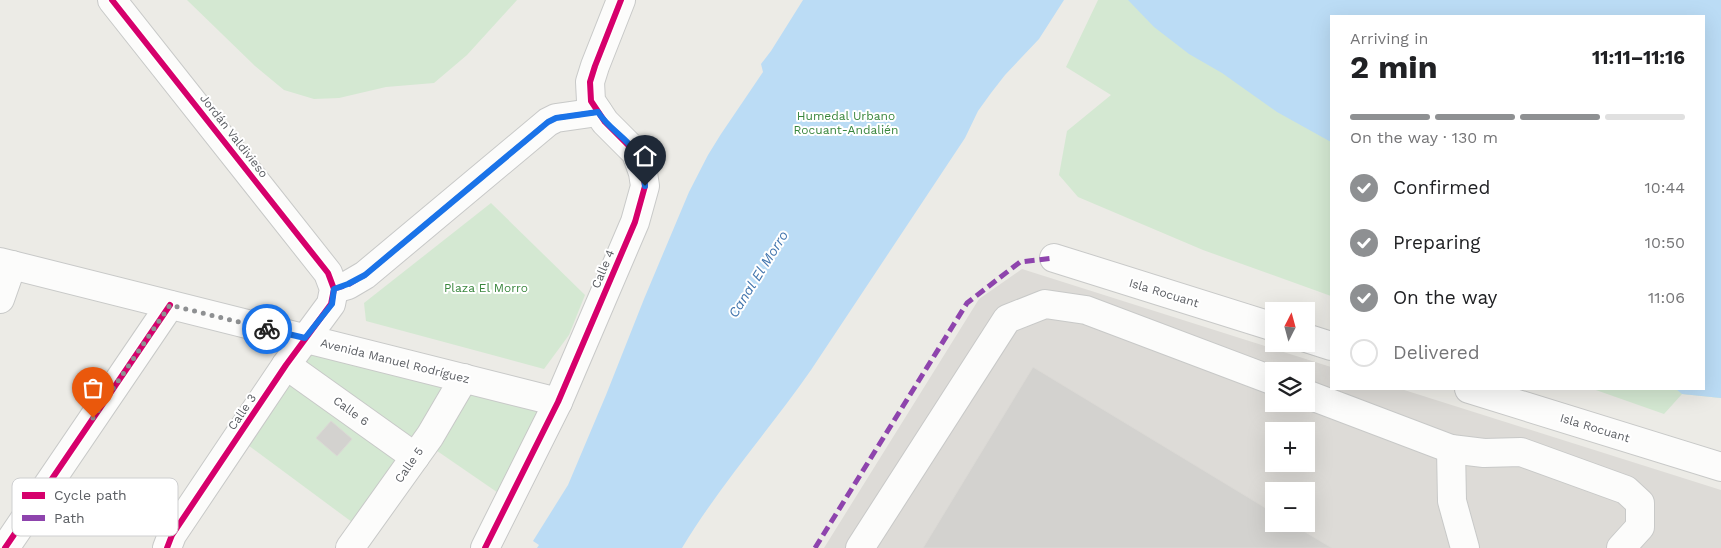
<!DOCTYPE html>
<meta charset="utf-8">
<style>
:root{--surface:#fff;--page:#f6f6f6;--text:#202124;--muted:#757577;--line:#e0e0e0;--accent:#8e9092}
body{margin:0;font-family:"Work Sans",sans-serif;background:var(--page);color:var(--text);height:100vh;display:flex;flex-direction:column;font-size:19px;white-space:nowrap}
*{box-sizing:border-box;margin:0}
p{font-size:16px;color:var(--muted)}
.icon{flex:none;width:28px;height:28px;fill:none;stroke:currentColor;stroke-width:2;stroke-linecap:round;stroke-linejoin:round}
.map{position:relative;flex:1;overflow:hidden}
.details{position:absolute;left:1330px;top:15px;width:375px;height:375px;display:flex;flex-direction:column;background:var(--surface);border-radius:0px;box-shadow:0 5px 20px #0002}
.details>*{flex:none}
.needle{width:32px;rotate:6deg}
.tools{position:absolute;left:1265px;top:302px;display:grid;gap:10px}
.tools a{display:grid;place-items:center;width:50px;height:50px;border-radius:0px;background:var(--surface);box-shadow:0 5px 20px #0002;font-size:25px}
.pin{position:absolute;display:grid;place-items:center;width:42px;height:42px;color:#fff;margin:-51px -21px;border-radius:50% 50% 50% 0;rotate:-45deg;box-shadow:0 0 5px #0007}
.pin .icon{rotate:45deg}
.courier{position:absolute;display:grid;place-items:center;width:50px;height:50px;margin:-25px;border:4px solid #1a73e8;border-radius:50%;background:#fff;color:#222;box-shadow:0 1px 6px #0007}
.summary em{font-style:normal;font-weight:700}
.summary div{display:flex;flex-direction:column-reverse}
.summary{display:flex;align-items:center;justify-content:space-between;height:85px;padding:0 20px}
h1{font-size:32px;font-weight:700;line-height:38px}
.bar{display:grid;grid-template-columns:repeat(4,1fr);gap:8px 5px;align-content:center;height:60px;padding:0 20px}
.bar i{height:6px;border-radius:4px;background:var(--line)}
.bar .current{background:var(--accent)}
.bar p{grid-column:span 4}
ol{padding:0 20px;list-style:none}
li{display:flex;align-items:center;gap:15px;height:55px}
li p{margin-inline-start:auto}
li .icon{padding:5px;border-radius:50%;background:var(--accent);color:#fff;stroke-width:4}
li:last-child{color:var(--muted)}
li i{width:28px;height:28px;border:2px solid var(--line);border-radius:50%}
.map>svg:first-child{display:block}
.industrial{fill:#dddbd7;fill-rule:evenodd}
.green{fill:#d4e8d2}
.water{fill:#bbdcf5}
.building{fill:#d3d2cf;stroke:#dbd9d5}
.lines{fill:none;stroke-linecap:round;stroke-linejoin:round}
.minor-casing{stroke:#c8c9c8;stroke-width:30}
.minor{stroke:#fcfcfb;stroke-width:28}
.quiet{stroke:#8e44ad;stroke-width:5;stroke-dasharray:10 5;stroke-linecap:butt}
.cycleway-casing{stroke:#fff;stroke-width:9}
.cycleway{stroke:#d6006c;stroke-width:6}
.done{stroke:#8e9092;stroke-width:5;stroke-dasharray:0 9}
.route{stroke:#1a73e8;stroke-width:6}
.labels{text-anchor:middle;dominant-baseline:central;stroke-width:4;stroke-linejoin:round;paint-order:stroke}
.park-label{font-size:12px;fill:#39863d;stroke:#fff}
.street-label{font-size:12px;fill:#5c5f64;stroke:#fff}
.water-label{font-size:14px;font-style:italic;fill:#4376ae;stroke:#fff}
.key{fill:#fff;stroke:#cecfd0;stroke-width:1}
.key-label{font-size:14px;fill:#5c5f64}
</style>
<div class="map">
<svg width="1721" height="548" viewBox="0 0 1721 548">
<rect width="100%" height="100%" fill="#ecebe6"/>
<path class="industrial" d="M 1022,269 L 1331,367 L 1331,389 L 1401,389 L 1721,490 L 1721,548 L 824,548 L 979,299 ZM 1274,371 L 1306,371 L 1306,404 L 1274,404 ZM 1274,431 L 1306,431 L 1306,464 L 1274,464 ZM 1274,491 L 1306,491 L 1306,524 L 1274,524 Z"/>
<g class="green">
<polygon points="187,0 517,0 467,55 434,83 386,87 339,98 314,99 284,90 255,66"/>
<polygon points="1098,0 1568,0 1331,16 1331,296 1203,250 1078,197 1059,175 1067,131 1111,95 1066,67"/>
<polygon points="491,203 585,295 569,335 544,369 366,321 364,303"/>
<polygon points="306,340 461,380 414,454 290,365"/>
<polygon points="288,371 410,458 360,528 241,440"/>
<polygon points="464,380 556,403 507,499 427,444"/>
<polygon points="1593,389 1704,389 1721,398 1682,394 1664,414"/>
</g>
<g class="water">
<path d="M 803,0 L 1064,0 L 1039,39 L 1005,75 L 991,93 L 978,111 L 965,138 L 811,370 C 769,430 720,485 682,548 L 537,548 L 539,545 L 533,541 L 568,485 L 606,395 L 644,299 L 689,192 L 708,155 L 721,134 L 763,72 L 761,64 L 771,51 Z"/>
<polygon points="1128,0 1721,0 1721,398 1682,394 1676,389 1704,389 1704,16 1331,16 1331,142 1277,112 1222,73 1189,54 1154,27"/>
</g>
<g class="building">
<polygon points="1033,367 1274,513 1274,524 1292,524 1332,548 923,548"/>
<polygon points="331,421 352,439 337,456 316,438"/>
</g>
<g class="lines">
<defs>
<g id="minor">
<polyline points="112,0 328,273 334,289 331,304 286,365 172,535 167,548"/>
<polyline points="1054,258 1274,327"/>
<polyline points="0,262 558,402"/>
<polyline points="334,289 348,285 365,275 548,122 556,118 598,112"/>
<polyline points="0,299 12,265"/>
<polyline points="1306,338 1331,346"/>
<polyline points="286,365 415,457"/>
<polyline points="1469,389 1721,467"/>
<polyline points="1306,394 1451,449 1484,453 1521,452 1626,490 1640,503 1640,527 1621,548"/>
<polyline points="1451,449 1452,501 1465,548"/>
<polyline points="5,548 170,305"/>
<polyline points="350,548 430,436 464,378"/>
<polyline points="485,548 558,402 635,222 645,186 643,173 636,153 605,122 591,101 590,82 595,66 621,0"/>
<polyline points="860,548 1007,319 1045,304 1086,310 1274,381"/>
</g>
</defs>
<use href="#minor" class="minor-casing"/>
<use href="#minor" class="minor"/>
<g class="quiet">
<polyline points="334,289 348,285 365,275 548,122 556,118 598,112"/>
<polyline points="815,548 967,303 1020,262 1054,258"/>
</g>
<defs>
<g id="cycleway">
<polyline points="112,0 328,273 334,289 331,304 286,365 172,535 167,548"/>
<polyline points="5,548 170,305"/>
<polyline points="485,548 558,402 635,222 645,186 643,173 636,153 605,122 591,101 590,82 595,66 621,0"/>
</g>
</defs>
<use href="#cycleway" class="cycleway-casing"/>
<use href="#cycleway" class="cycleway"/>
</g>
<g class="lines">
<polyline class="done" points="93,418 170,305 267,329"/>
<path class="route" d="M 267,329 L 305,338 L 332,304 L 334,289 L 348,284 L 365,275 L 548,122 L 556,118 L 598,112 C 608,128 625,137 636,152 C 642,161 644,176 645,186"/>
</g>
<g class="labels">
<g class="park-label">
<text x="846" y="116">Humedal Urbano<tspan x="846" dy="14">Rocuant-Andalién</tspan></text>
<text x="486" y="288">Plaza El Morro</text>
</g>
<g class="street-label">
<text transform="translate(234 136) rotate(52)">Jordán Valdivieso</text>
<text transform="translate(603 269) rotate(-67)">Calle 4</text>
<text transform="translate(1164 293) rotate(17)">Isla Rocuant</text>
<text transform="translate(395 361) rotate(14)">Avenida Manuel Rodríguez</text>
<text transform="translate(351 411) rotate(36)">Calle 6</text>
<text transform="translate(242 412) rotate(-56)">Calle 3</text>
<text transform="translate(1595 428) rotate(17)">Isla Rocuant</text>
<text transform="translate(409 465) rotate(-55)">Calle 5</text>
</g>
<g class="water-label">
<text transform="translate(758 274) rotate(-58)">Canal El Morro</text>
</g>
</g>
<rect x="12" y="478" width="166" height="58" rx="8" class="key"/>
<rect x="22" y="492" width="23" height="7" fill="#d6006c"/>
<rect x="22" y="515" width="23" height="6" fill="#8e44ad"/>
<g class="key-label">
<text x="54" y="500">Cycle path</text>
<text x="54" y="523">Path</text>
</g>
</svg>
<div class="tools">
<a><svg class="needle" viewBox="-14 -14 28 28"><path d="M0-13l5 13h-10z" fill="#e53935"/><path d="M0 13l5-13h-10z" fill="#757577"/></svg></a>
<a><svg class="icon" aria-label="layers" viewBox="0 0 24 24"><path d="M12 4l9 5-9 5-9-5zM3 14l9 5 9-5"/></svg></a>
<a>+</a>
<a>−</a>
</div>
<div class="pin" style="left:93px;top:418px;background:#ea580c"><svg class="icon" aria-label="bag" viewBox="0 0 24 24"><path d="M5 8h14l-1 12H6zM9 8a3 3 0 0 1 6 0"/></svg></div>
<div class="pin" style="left:645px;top:186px;background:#1f2937"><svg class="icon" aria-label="home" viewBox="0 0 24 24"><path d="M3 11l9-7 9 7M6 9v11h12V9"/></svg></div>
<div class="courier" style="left:267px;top:329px"><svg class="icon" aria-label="bike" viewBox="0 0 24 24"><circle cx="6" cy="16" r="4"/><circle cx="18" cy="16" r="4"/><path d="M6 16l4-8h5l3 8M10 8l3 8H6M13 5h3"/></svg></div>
<section class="details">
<div class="summary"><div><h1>2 min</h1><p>Arriving in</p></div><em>11:11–11:16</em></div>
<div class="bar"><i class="current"></i><i class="current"></i><i class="current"></i><i></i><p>On the way · 130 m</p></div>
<ol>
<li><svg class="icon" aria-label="check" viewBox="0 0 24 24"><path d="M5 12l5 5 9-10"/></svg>Confirmed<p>10:44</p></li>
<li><svg class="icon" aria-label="check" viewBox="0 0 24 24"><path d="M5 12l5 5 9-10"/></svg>Preparing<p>10:50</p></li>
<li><svg class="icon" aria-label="check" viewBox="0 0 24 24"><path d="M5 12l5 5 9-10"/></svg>On the way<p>11:06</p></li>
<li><i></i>Delivered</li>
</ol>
</section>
</div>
